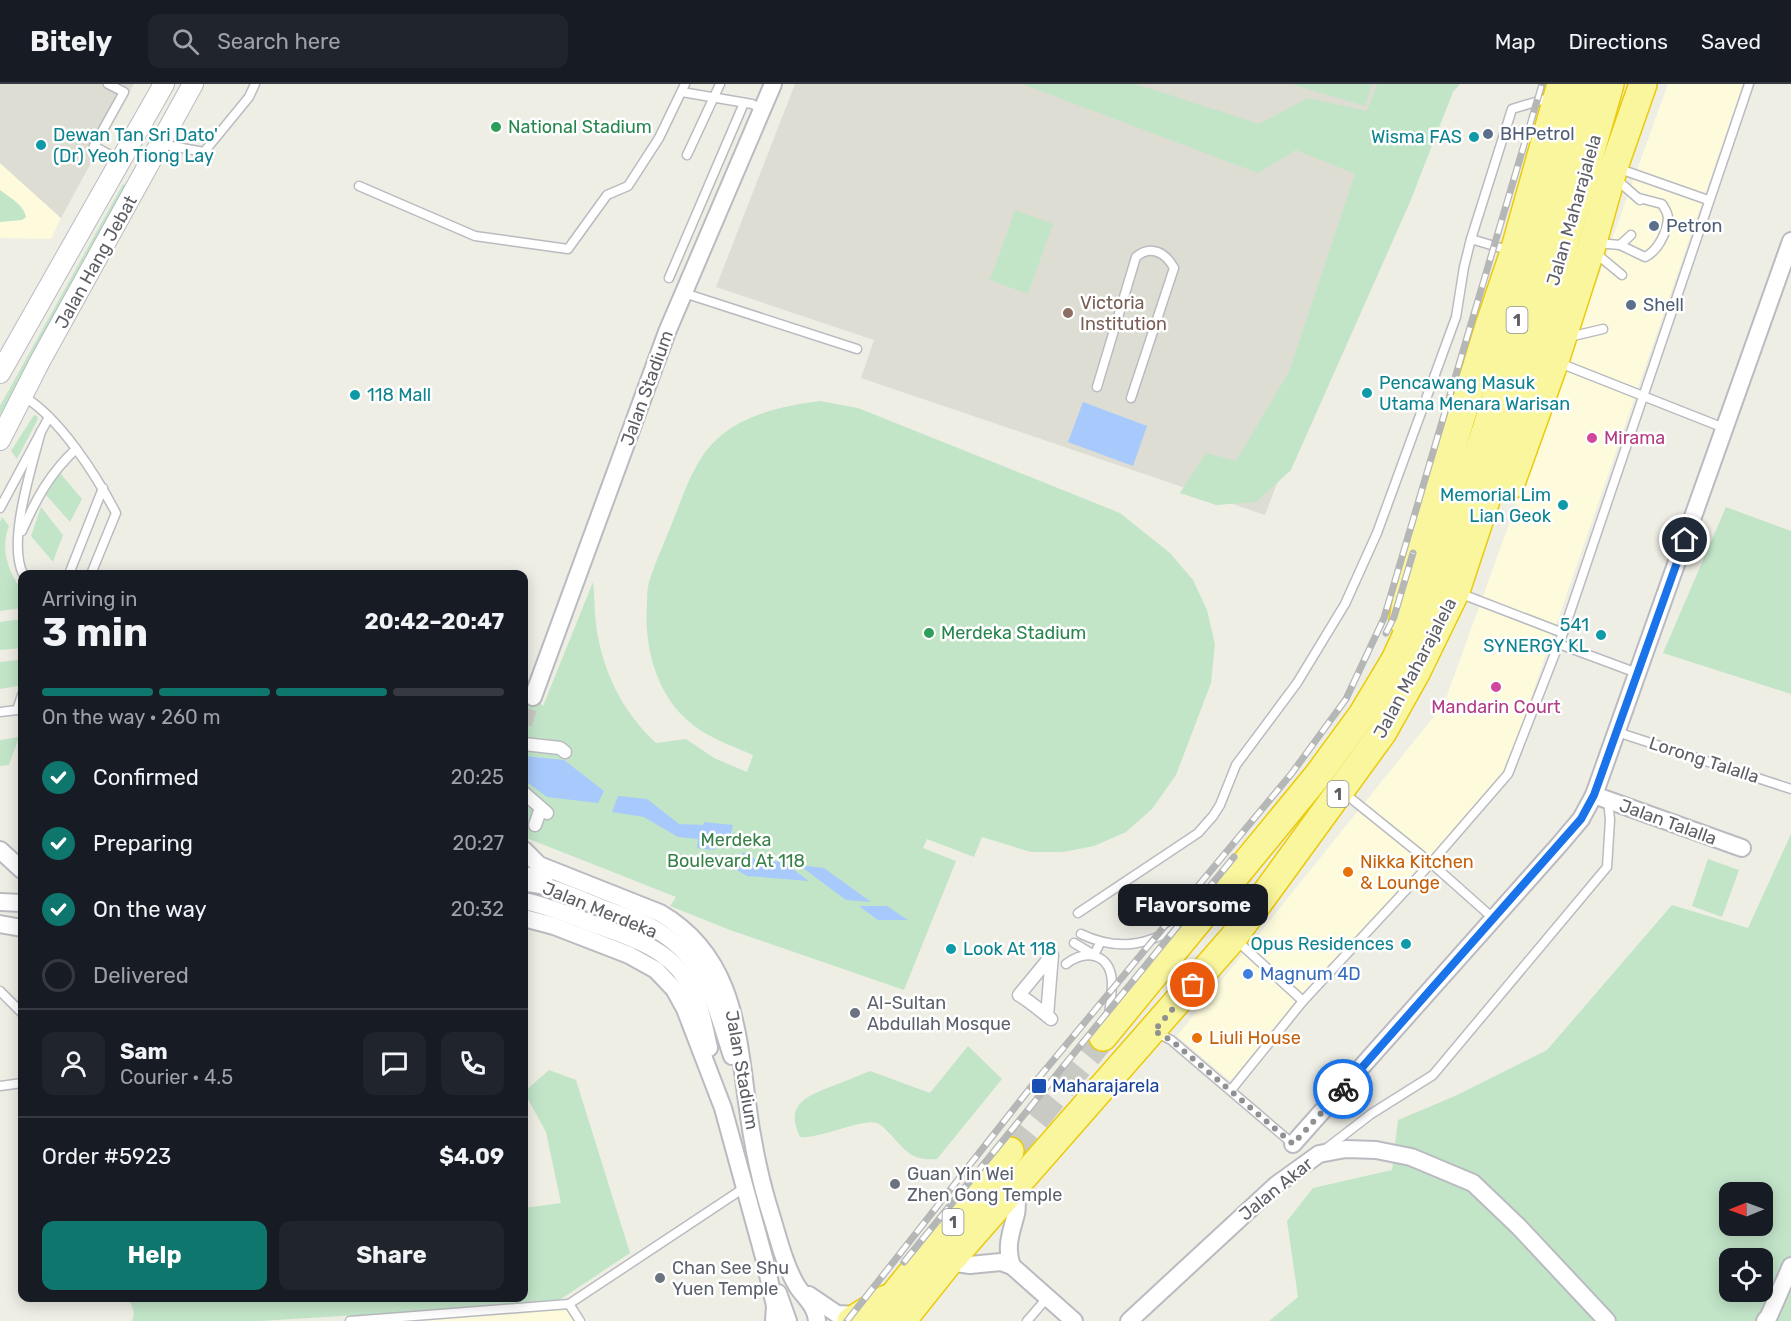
<!DOCTYPE html>
<meta charset="utf-8">
<style>
:root{--surface:#171b24;--page:#20242c;--text:#f1f3f6;--muted:#9ea1a6;--line:#363941;--accent:#0f766e}
body{margin:0;font-family:Rubik,sans-serif;background:var(--page);color:var(--text);height:100vh;display:flex;flex-direction:column;font-size:22px;white-space:nowrap}
*{box-sizing:border-box;margin:0}
p{font-size:20px;color:var(--muted)}
.icon{flex:none;width:33px;height:33px;fill:none;stroke:currentColor;stroke-width:2;stroke-linecap:round;stroke-linejoin:round}
.map{position:relative;flex:1;overflow:hidden}
.side{position:absolute;left:18px;top:486px;width:510px;height:732px;display:flex;flex-direction:column;background:var(--surface);border-radius:12px;box-shadow:0 3px 15px #0003}
.side>*{flex:none}
.needle{width:39px;rotate:269deg}
.buttons{position:absolute;left:1719px;top:1098px;display:grid;gap:12px}
.buttons a{display:grid;place-items:center;width:54px;height:54px;border-radius:12px;background:var(--surface);box-shadow:0 3px 15px #0003;font-size:30px}
.pin{position:absolute;display:grid;place-items:center;width:51px;height:51px;color:#fff;margin:-26px;border:3px solid #fff;border-radius:50%;box-shadow:0 2px 6px #0007}
.courier{position:absolute;display:grid;place-items:center;width:60px;height:60px;margin:-30px;border:4px solid #1a73e8;border-radius:50%;background:#fff;color:#222;box-shadow:0 2px 8px #0007}
.bubble{position:absolute;height:42px;border-radius:12px;background:var(--surface);box-shadow:0 3px 15px #0003;font-size:20px;font-weight:700;line-height:42px;text-align:center}
.summary em{font-style:normal;font-weight:700}
.summary div{display:flex;flex-direction:column-reverse}
.summary{display:flex;align-items:center;justify-content:space-between;height:102px;padding:0 24px}
h1{font-size:39px;font-weight:700;line-height:45px}
.bar{display:grid;grid-template-columns:repeat(4,1fr);gap:9px 6px;align-content:center;height:72px;padding:0 24px}
.bar i{height:8px;border-radius:4px;background:var(--line)}
.bar .active{background:var(--accent)}
.bar p{grid-column:span 4}
.line{display:flex;align-items:center;gap:15px;padding:0 24px;border-top:2px solid var(--line)}
.line div{flex:1}
.round{display:grid;place-items:center;flex:none;width:63px;height:63px;border-radius:12px;background:var(--page)}
ol{padding:0 24px;list-style:none}
li{display:flex;align-items:center;gap:18px;height:66px}
li p{margin-inline-start:auto}
li .icon{padding:6px;border-radius:50%;background:var(--accent);color:#fff;stroke-width:4}
li:last-child{color:var(--muted)}
li i{width:33px;height:33px;border:3px solid var(--line);border-radius:50%}
.action{display:flex;gap:12px;margin-top:auto;padding:12px 24px}
.action a{flex:1;height:69px;border-radius:12px;background:var(--accent);color:#fff;font-size:24px;font-weight:700;line-height:69px;text-align:center}
.action a+a{background:var(--page);color:var(--text)}
header{display:flex;align-items:center;gap:36px;box-sizing:border-box;height:84px;padding:0 30px;background:var(--surface);border-bottom:2px solid var(--line)}
header strong{font-size:28px}
nav{display:flex;gap:33px;margin-inline-start:auto;font-size:21px}
.search{width:420px;height:54px;background:var(--page);display:flex;align-items:center;gap:15px;box-sizing:border-box;padding:0 21px;border-radius:12px;color:var(--muted);font-size:22px}
.map>svg:first-child{display:block}
.commercial{fill:#fdfbdc}
.education{fill:#deddd3}
.green{fill:#c2e5c8;fill-rule:evenodd}
.water{fill:#a8c9fc}
.lines{fill:none;stroke-linecap:round;stroke-linejoin:round}
.minor-tunnel{stroke:#cacac5;stroke-width:16;stroke-dasharray:16 8;stroke-linecap:butt}
.trunk-tunnel{stroke:#cacac5;stroke-width:27;stroke-dasharray:27 14;stroke-linecap:butt}
.service-casing{stroke:#babbc0;stroke-width:11}
.pedestrian-casing{stroke:#babbc0;stroke-width:15}
.minor-casing{stroke:#babbc0;stroke-width:20}
.tertiary-casing{stroke:#babbc0;stroke-width:22}
.trunk-casing{stroke:#ebca09;stroke-width:30}
.service{stroke:#fff;stroke-width:8}
.pedestrian{stroke:#fff;stroke-width:12}
.minor{stroke:#fff;stroke-width:16}
.tertiary{stroke:#fff;stroke-width:20}
.trunk{stroke:#faf69e;stroke-width:27}
.rail-casing{stroke:#b5b6b6;stroke-width:7}
.rail{stroke:#fff;stroke-width:4.5;stroke-dasharray:14;stroke-linecap:butt}
.done{stroke:#909192;stroke-width:6;stroke-dasharray:0 10.8}
.route{stroke:#1a73e8;stroke-width:8}
.leisure-dot{fill:#2e9e5b;stroke:#fff;stroke-width:2}
.service-dot{fill:#5c6f8a;stroke:#fff;stroke-width:2}
.culture-dot{fill:#0f9aa8;stroke:#fff;stroke-width:2}
.education-dot{fill:#8d6e63;stroke:#fff;stroke-width:2}
.hotel-dot{fill:#d1479c;stroke:#fff;stroke-width:2}
.food-dot{fill:#e8710a;stroke:#fff;stroke-width:2}
.shop-dot{fill:#3f7fe0;stroke:#fff;stroke-width:2}
.worship-dot{fill:#6b7280;stroke:#fff;stroke-width:2}
.transit-dot{fill:#1a4fb4;stroke:#fff;stroke-width:2}
.labels{text-anchor:middle;dominant-baseline:central;stroke-width:5;stroke-linejoin:round;paint-order:stroke}
.shield{fill:#fff;stroke:#8e8f93;stroke-width:1.5}
.shield-label{font-size:16px;font-weight:bold;fill:#5d5f65}
.leisure-label{font-size:18px;fill:#27864d;stroke:#fff;text-anchor:start}
.service-label{font-size:18px;fill:#4e5e75;stroke:#fff;text-anchor:start}
.culture-label{font-size:18px;fill:#0d838f;stroke:#fff;text-anchor:start}
.street-label{font-size:18px;fill:#5d5f65;stroke:#fff}
.education-label{font-size:18px;fill:#785e54;stroke:#fff;text-anchor:start}
.hotel-label{font-size:18px;fill:#b23c85;stroke:#fff;text-anchor:start}
.park-label{font-size:18px;fill:#378147;stroke:#fff}
.food-label{font-size:18px;fill:#c56008;stroke:#fff;text-anchor:start}
.shop-label{font-size:18px;fill:#366cbe;stroke:#fff;text-anchor:start}
.worship-label{font-size:18px;fill:#5b616d;stroke:#fff;text-anchor:start}
.transit-label{font-size:18px;fill:#164399;stroke:#fff;text-anchor:start}
</style>
<header>
<strong>Bitely</strong>
<div class="search"><svg class="icon" aria-label="search" viewBox="0 0 24 24"><circle cx="10" cy="10" r="6"/><path d="M15 15l6 6"/></svg>Search here</div>
<nav><a>Map</a><a>Directions</a><a>Saved</a></nav>
</header>
<div class="map">
<svg width="1791" height="1237" viewBox="0 0 1791 1237">
<rect width="100%" height="100%" fill="#eeeee5"/>
<g class="commercial">
<polygon points="1668,0 1743,0 1505,689 1230,997 1177,952 1444,620"/>
<polygon points="0,79 61,134 51,155 0,154"/>
<polygon points="578,1224 587,1237 384,1237"/>
</g>
<g class="education">
<polygon points="0,0 134,0 61,134 0,79"/>
<polygon points="795,0 1450,0 1394,92 1265,431 861,294 874,256 716,203"/>
</g>
<g class="green">
<polygon points="1022,0 1136,0 1259,40 1308,14 1367,27 1377,0 1460,0 1453,8 1410,118 1291,386 1256,418 1216,421 1180,409 1206,369 1236,377 1289,288 1355,90 1296,66 1258,89"/>
<polygon points="1291,0 1372,0 1365,22"/>
<polygon points="123,100 129,103 0,336 0,322"/>
<path d="M 0,106 C 9,113 24,121 26,133 L 22,136 L 0,138 Z"/>
<polygon points="1015,126 1053,140 1028,210 990,196"/>
<path d="M 820,317 L 858,324 L 1120,429 L 1170,469 L 1193,496 L 1207,526 L 1215,560 L 1211,599 L 1176,691 L 1152,725 L 1126,748 L 1094,762 L 1063,768 L 1031,768 L 982,753 L 974,773 L 927,755 L 923,764 L 956,777 L 904,906 L 730,846 L 670,822 L 676,813 L 524,753 L 524,603 L 543,622 L 593,498 C 595,512 594,526 596,540 C 602,587 622,627 656,659 L 686,655 L 714,674 L 747,688 L 753,671 C 730,661 703,652 685,634 C 655,606 644,560 647,521 C 647,513 647,505 649,498 C 656,476 666,455 674,434 C 684,409 693,381 711,361 C 738,331 782,322 820,317 Z"/>
<polygon points="34,331 37,332 38,335 17,375 11,367"/>
<polygon points="60,389 82,415 70,438 46,411"/>
<polygon points="41,423 63,451 53,478 31,452"/>
<polygon points="1726,423 1791,447 1791,610 1663,569"/>
<path d="M 2,433 L 9,442 C 0,464 8,488 22,506 L 22,524 L 0,527 L 0,438 Z"/>
<polygon points="22,535 22,564 0,566 0,538"/>
<polygon points="18,576 22,577 22,592 18,602 0,605 0,578"/>
<polygon points="19,653 9,681 0,682 0,656"/>
<path d="M 1791,750 L 1791,1237 L 1269,1237 L 1298,1213 L 1287,1137 L 1313,1104 L 1392,1086 L 1398,1036 L 1455,1012 L 1547,966 L 1672,821 L 1748,844 ZM 1730,1108 L 1762,1108 L 1762,1142 L 1730,1142 ZM 1730,1174 L 1762,1174 L 1762,1208 L 1730,1208 Z"/>
<polygon points="1708,775 1739,786 1722,833 1692,822"/>
<path d="M 968,962 L 1002,995 L 937,1075 C 912,1077 907,1068 891,1051 C 887,1047 882,1041 877,1039 C 862,1034 821,1055 800,1053 C 785,1022 804,1013 830,1003 C 844,998 857,992 870,987 L 930,1009 Z"/>
<path d="M 549,986 L 576,996 L 630,1169 L 555,1219 L 260,1237 L 132,1237 C 136,1228 132,1221 127,1214 L 524,1214 L 524,1124 L 561,1119 L 546,1048 L 524,1008 Z"/>
</g>
<g class="water">
<polygon points="1083,318 1147,342 1133,382 1068,358"/>
<polygon points="524,672 564,676 604,707 598,719 547,713 524,696"/>
<polygon points="618,712 647,715 679,740 703,741 704,738 733,741 729,758 717,756 714,766 697,764 698,755 678,753 644,733 612,728"/>
<polygon points="743,768 757,776 783,778 809,797 747,792 737,786"/>
<polygon points="799,781 824,784 871,818 846,816"/>
<polygon points="859,822 887,822 908,836 878,836"/>
</g>
<g class="lines">
<polyline class="minor-tunnel" points="524,640 533,613"/>
<polyline class="trunk-tunnel" points="1010,1067 1103,953"/>
<defs>
<g id="service">
<polyline points="108,0 124,8 94,62 119,76"/>
<polyline points="682,8 752,20 762,25"/>
<polyline points="160,60 204,68 249,13 255,0"/>
<polyline points="687,71 720,0"/>
<polyline points="1617,84 1708,116"/>
<polyline points="1616,95 1640,116"/>
<polyline points="359,102 475,152 568,165 607,111 628,102 659,54 685,0"/>
<polyline points="1471,155 1511,167"/>
<polyline points="1597,159 1620,161 1631,151"/>
<path d="M 1620,161 L 1645,173 C 1658,167 1667,148 1668,134 C 1668,129 1665,125 1662,120 L 1639,114"/>
<polyline points="1593,167 1622,191"/>
<polyline points="669,194 744,19"/>
<polyline points="684,209 857,265"/>
<polyline points="1569,253 1603,245"/>
<polyline points="1557,278 1724,344"/>
<path d="M 1097,303 L 1136,173 C 1151,160 1166,169 1174,184 L 1131,314"/>
<path d="M 23,312 C 60,334 96,391 116,429 L 91,490"/>
<polyline points="0,424 49,333"/>
<path d="M 22,447 C 36,415 50,389 76,365"/>
<path d="M 23,490 C 7,457 32,383 41,347"/>
<polyline points="69,490 103,404"/>
<polyline points="1459,509 1563,549"/>
<polyline points="1559,560 1637,589"/>
<polyline points="0,628 17,626 22,611"/>
<polyline points="1617,648 1791,705"/>
<polyline points="1343,708 1431,779 1494,835"/>
<polyline points="524,787 550,792"/>
<polyline points="1078,829 1198,749 1213,732 1220,721 1236,681 1297,599 1345,520 1377,449 1456,233 1464,183 1471,155 1512,25 1552,13"/>
<path d="M 1081,850 C 1119,868 1147,861 1182,841"/>
<polyline points="1235,855 1303,917"/>
<polyline points="1074,859 1094,871 1100,859"/>
<path d="M 1066,880 C 1086,865 1110,869 1112,898 C 1112,909 1110,921 1109,932"/>
<polyline points="0,907 22,929"/>
<polyline points="1157,949 1171,956 1293,1060"/>
<polyline points="0,1002 22,999"/>
<polyline points="1231,1006 1303,917 1431,779 1508,690 1563,549 1749,0"/>
<polyline points="1327,1064 1371,1030 1433,991 1607,783 1610,736 1608,716"/>
<polyline points="569,1220 580,1237"/>
<polyline points="350,1237 569,1220 744,1104"/>
<polyline points="1027,1237 1047,1214"/>
</g>
<g id="pedestrian">
<polyline points="524,660 560,664 565,668"/>
<polyline points="524,709 547,729"/>
<polyline points="535,741 541,724"/>
<path d="M 1047,932 L 1052,871 L 1019,911 C 1031,918 1041,927 1051,935"/>
</g>
<g id="minor">
<polyline points="533,613 667,248 773,0"/>
<polyline points="1742,764 1594,711 1791,157"/>
<polyline points="0,766 22,786"/>
<path d="M 524,766 L 539,781 L 660,829 C 732,871 737,943 747,1018 C 752,1057 760,1097 772,1134 C 779,1157 785,1182 797,1202 C 805,1214 816,1222 817,1237"/>
<path d="M 524,799 C 549,800 574,813 597,822 C 615,829 636,835 653,844 C 707,874 714,918 732,972"/>
<path d="M 524,817 C 548,822 570,831 593,840 C 626,852 666,863 686,895 C 700,916 704,941 709,964"/>
<polyline points="0,818 22,819"/>
<polyline points="524,834 554,842 629,871 656,886 674,905 685,925 723,1024 765,1177 775,1222 774,1237"/>
<polyline points="0,840 22,844"/>
<polyline points="1293,1060 1559,761 1581,735 1594,711"/>
<polyline points="949,1178 970,1181 1001,1178 1012,1182 1074,1237"/>
<path d="M 1012,1182 C 1005,1163 1011,1149 1016,1130 C 1018,1122 1016,1110 1016,1101"/>
<polyline points="778,1209 788,1237"/>
<polyline points="809,1211 837,1230 858,1231"/>
<polyline points="1129,1237 1276,1101 1319,1070 1346,1065 1376,1066 1411,1073 1473,1099 1519,1143 1607,1237"/>
<polyline points="1765,1237 1769,1232 1791,1182"/>
</g>
<g id="tertiary">
<polyline points="0,289 164,0"/>
<polyline points="0,356 39,279 193,0"/>
</g>
<g id="trunk">
<polyline points="1510,402 1555,277 1591,165 1614,83 1643,0"/>
<polyline points="1403,537 1408,506 1490,239 1514,168 1561,0"/>
<polyline points="1103,953 1318,691 1362,631 1395,576 1443,471 1487,343 1585,0"/>
<polyline points="851,1237 886,1215"/>
<polyline points="873,1237 1010,1067"/>
<polyline points="902,1237 949,1178 1233,854 1383,648 1416,589 1456,507 1525,298 1610,0"/>
</g>
</defs>
<use href="#service" class="service-casing"/>
<use href="#pedestrian" class="pedestrian-casing"/>
<use href="#minor" class="minor-casing"/>
<use href="#tertiary" class="tertiary-casing"/>
<use href="#trunk" class="trunk-casing"/>
<use href="#service" class="service"/>
<use href="#pedestrian" class="pedestrian"/>
<use href="#minor" class="minor"/>
<use href="#tertiary" class="tertiary"/>
<use href="#trunk" class="trunk"/>
<defs>
<g id="rail">
<polyline points="1386,549 1394,533 1413,469"/>
<polyline points="904,1178 1234,773"/>
<polyline points="847,1237 1031,1003 1292,689 1346,615 1384,534 1542,0"/>
</g>
</defs>
<use href="#rail" class="rail-casing"/>
<use href="#rail" class="rail"/>
</g>
<g class="lines">
<polyline class="done" points="1193,901 1154,947 1171,956 1293,1060 1343,1005"/>
<polyline class="route" points="1343,1005 1581,735 1594,711 1685,456"/>
</g>
<g class="leisure-dot">
<circle cx="496" cy="43" r="6"/>
<circle cx="929" cy="549" r="6"/>
</g>
<g class="service-dot">
<circle cx="1488" cy="50" r="6"/>
<circle cx="1654" cy="142" r="6"/>
<circle cx="1631" cy="221" r="6"/>
</g>
<g class="culture-dot">
<circle cx="1474" cy="53" r="6"/>
<circle cx="41" cy="61" r="6"/>
<circle cx="1367" cy="309" r="6"/>
<circle cx="355" cy="311" r="6"/>
<circle cx="1563" cy="421" r="6"/>
<circle cx="1601" cy="551" r="6"/>
<circle cx="1406" cy="860" r="6"/>
<circle cx="951" cy="865" r="6"/>
</g>
<circle class="education-dot" cx="1068" cy="229" r="6"/>
<g class="hotel-dot">
<circle cx="1592" cy="354" r="6"/>
<circle cx="1496" cy="603" r="6"/>
</g>
<g class="food-dot">
<circle cx="1348" cy="788" r="6"/>
<circle cx="1197" cy="954" r="6"/>
</g>
<circle class="shop-dot" cx="1248" cy="890" r="6"/>
<g class="worship-dot">
<circle cx="855" cy="929" r="6"/>
<circle cx="895" cy="1100" r="6"/>
<circle cx="660" cy="1194" r="6"/>
</g>
<rect class="transit-dot" x="1031" y="994" width="16" height="16" rx="3"/>
<g class="labels">
<g class="shield">
<rect x="1506.5" y="223" width="21" height="26" rx="4.5"/>
<rect x="1327.5" y="697" width="21" height="26" rx="4.5"/>
<rect x="942.5" y="1125" width="21" height="26" rx="4.5"/>
</g>
<g class="shield-label">
<text x="1517" y="236">1</text>
<text x="1338" y="710">1</text>
<text x="953" y="1138">1</text>
</g>
<g class="leisure-label">
<text x="508" y="43">National Stadium</text>
<text x="941" y="549">Merdeka Stadium</text>
</g>
<g class="service-label">
<text x="1500" y="50">BHPetrol</text>
<text x="1666" y="142">Petron</text>
<text x="1643" y="221">Shell</text>
</g>
<g class="culture-label">
<text x="53" y="51">Dewan Tan Sri Dato'<tspan x="53" dy="21">(Dr) Yeoh Tiong Lay</tspan></text>
<text x="1462" y="53" text-anchor="end">Wisma FAS</text>
<text x="1379" y="299">Pencawang Masuk<tspan x="1379" dy="21">Utama Menara Warisan</tspan></text>
<text x="367" y="311">118 Mall</text>
<text x="1551" y="411" text-anchor="end">Memorial Lim<tspan x="1551" dy="21">Lian Geok</tspan></text>
<text x="1589" y="541" text-anchor="end">541<tspan x="1589" dy="21">SYNERGY KL</tspan></text>
<text x="1394" y="860" text-anchor="end">Opus Residences</text>
<text x="963" y="865">Look At 118</text>
</g>
<g class="street-label">
<text transform="translate(1574 126) rotate(-74)">Jalan Maharajalela</text>
<text transform="translate(96 178) rotate(-61)">Jalan Hang Jebat</text>
<text transform="translate(647 304) rotate(-70)">Jalan Stadium</text>
<text transform="translate(1415 584) rotate(-62)">Jalan Maharajalela</text>
<text transform="translate(1704 676) rotate(18)">Lorong Talalla</text>
<text transform="translate(1668 738) rotate(20)">Jalan Talalla</text>
<text transform="translate(600 826) rotate(22)">Jalan Merdeka</text>
<text transform="translate(742 986) rotate(80)">Jalan Stadium</text>
<text transform="translate(1276 1105) rotate(-39)">Jalan Akar</text>
</g>
<g class="education-label">
<text x="1080" y="219">Victoria<tspan x="1080" dy="21">Institution</tspan></text>
</g>
<g class="hotel-label">
<text x="1604" y="354">Mirama</text>
<text x="1496" y="623" text-anchor="middle">Mandarin Court</text>
</g>
<g class="park-label">
<text x="736" y="756">Merdeka<tspan x="736" dy="21">Boulevard At 118</tspan></text>
</g>
<g class="food-label">
<text x="1360" y="778">Nikka Kitchen<tspan x="1360" dy="21">&amp; Lounge</tspan></text>
<text x="1209" y="954">Liuli House</text>
</g>
<g class="shop-label">
<text x="1260" y="890">Magnum 4D</text>
</g>
<g class="worship-label">
<text x="867" y="919">Al-Sultan<tspan x="867" dy="21">Abdullah Mosque</tspan></text>
<text x="907" y="1090">Guan Yin Wei<tspan x="907" dy="21">Zhen Gong Temple</tspan></text>
<text x="672" y="1184">Chan See Shu<tspan x="672" dy="21">Yuen Temple</tspan></text>
</g>
<g class="transit-label">
<text x="1052" y="1002">Maharajarela</text>
</g>
</g>
</svg>
<div class="buttons">
<a><svg class="needle" viewBox="-14 -14 28 28"><path d="M0-13l5 13h-10z" fill="#e53935"/><path d="M0 13l5-13h-10z" fill="#9ea1a6"/></svg></a>
<a><svg class="icon" aria-label="locate" viewBox="0 0 24 24"><circle cx="12" cy="12" r="6"/><path d="M12 2v4M12 18v4M2 12h4M18 12h4"/></svg></a>
</div>
<div class="pin" style="left:1193px;top:901px;background:#ea580c"><svg class="icon" aria-label="bag" viewBox="0 0 24 24"><path d="M5 8h14l-1 12H6zM9 8a3 3 0 0 1 6 0"/></svg></div>
<div class="pin" style="left:1685px;top:456px;background:#1f2937"><svg class="icon" aria-label="home" viewBox="0 0 24 24"><path d="M3 11l9-7 9 7M6 9v11h12V9"/></svg></div>
<div class="courier" style="left:1343px;top:1005px"><svg class="icon" aria-label="bike" viewBox="0 0 24 24"><circle cx="6" cy="16" r="4"/><circle cx="18" cy="16" r="4"/><path d="M6 16l4-8h5l3 8M10 8l3 8H6M13 5h3"/></svg></div>
<div class="bubble" style="left:1118px;top:800px;width:150px">Flavorsome</div>
<section class="side">
<div class="summary"><div><h1>3 min</h1><p>Arriving in</p></div><em>20:42–20:47</em></div>
<div class="bar"><i class="active"></i><i class="active"></i><i class="active"></i><i></i><p>On the way · 260 m</p></div>
<ol>
<li><svg class="icon" aria-label="check" viewBox="0 0 24 24"><path d="M5 12l5 5 9-10"/></svg>Confirmed<p>20:25</p></li>
<li><svg class="icon" aria-label="check" viewBox="0 0 24 24"><path d="M5 12l5 5 9-10"/></svg>Preparing<p>20:27</p></li>
<li><svg class="icon" aria-label="check" viewBox="0 0 24 24"><path d="M5 12l5 5 9-10"/></svg>On the way<p>20:32</p></li>
<li><i></i>Delivered</li>
</ol>
<div class="line" style="height:108px"><a class="round"><svg class="icon" aria-label="person" viewBox="0 0 24 24"><circle cx="12" cy="8" r="4"/><path d="M4 21q1-7 8-7t8 7"/></svg></a><div><b>Sam</b><p>Courier · 4.5</p></div><a class="round"><svg class="icon" aria-label="chat" viewBox="0 0 24 24"><path d="M4 5h16v11H9l-5 4z"/></svg></a><a class="round"><svg class="icon" aria-label="phone" viewBox="0 0 24 24"><path d="M5 4h4l2 5-3 2q2 4 5 5l2-3 5 2v4C11 20 4 13 5 4z"/></svg></a></div>
<div class="line" style="height:78px"><div>Order #5923</div><b>$4.09</b></div>
<div class="action"><a>Help</a><a>Share</a></div>
</section>
</div>
